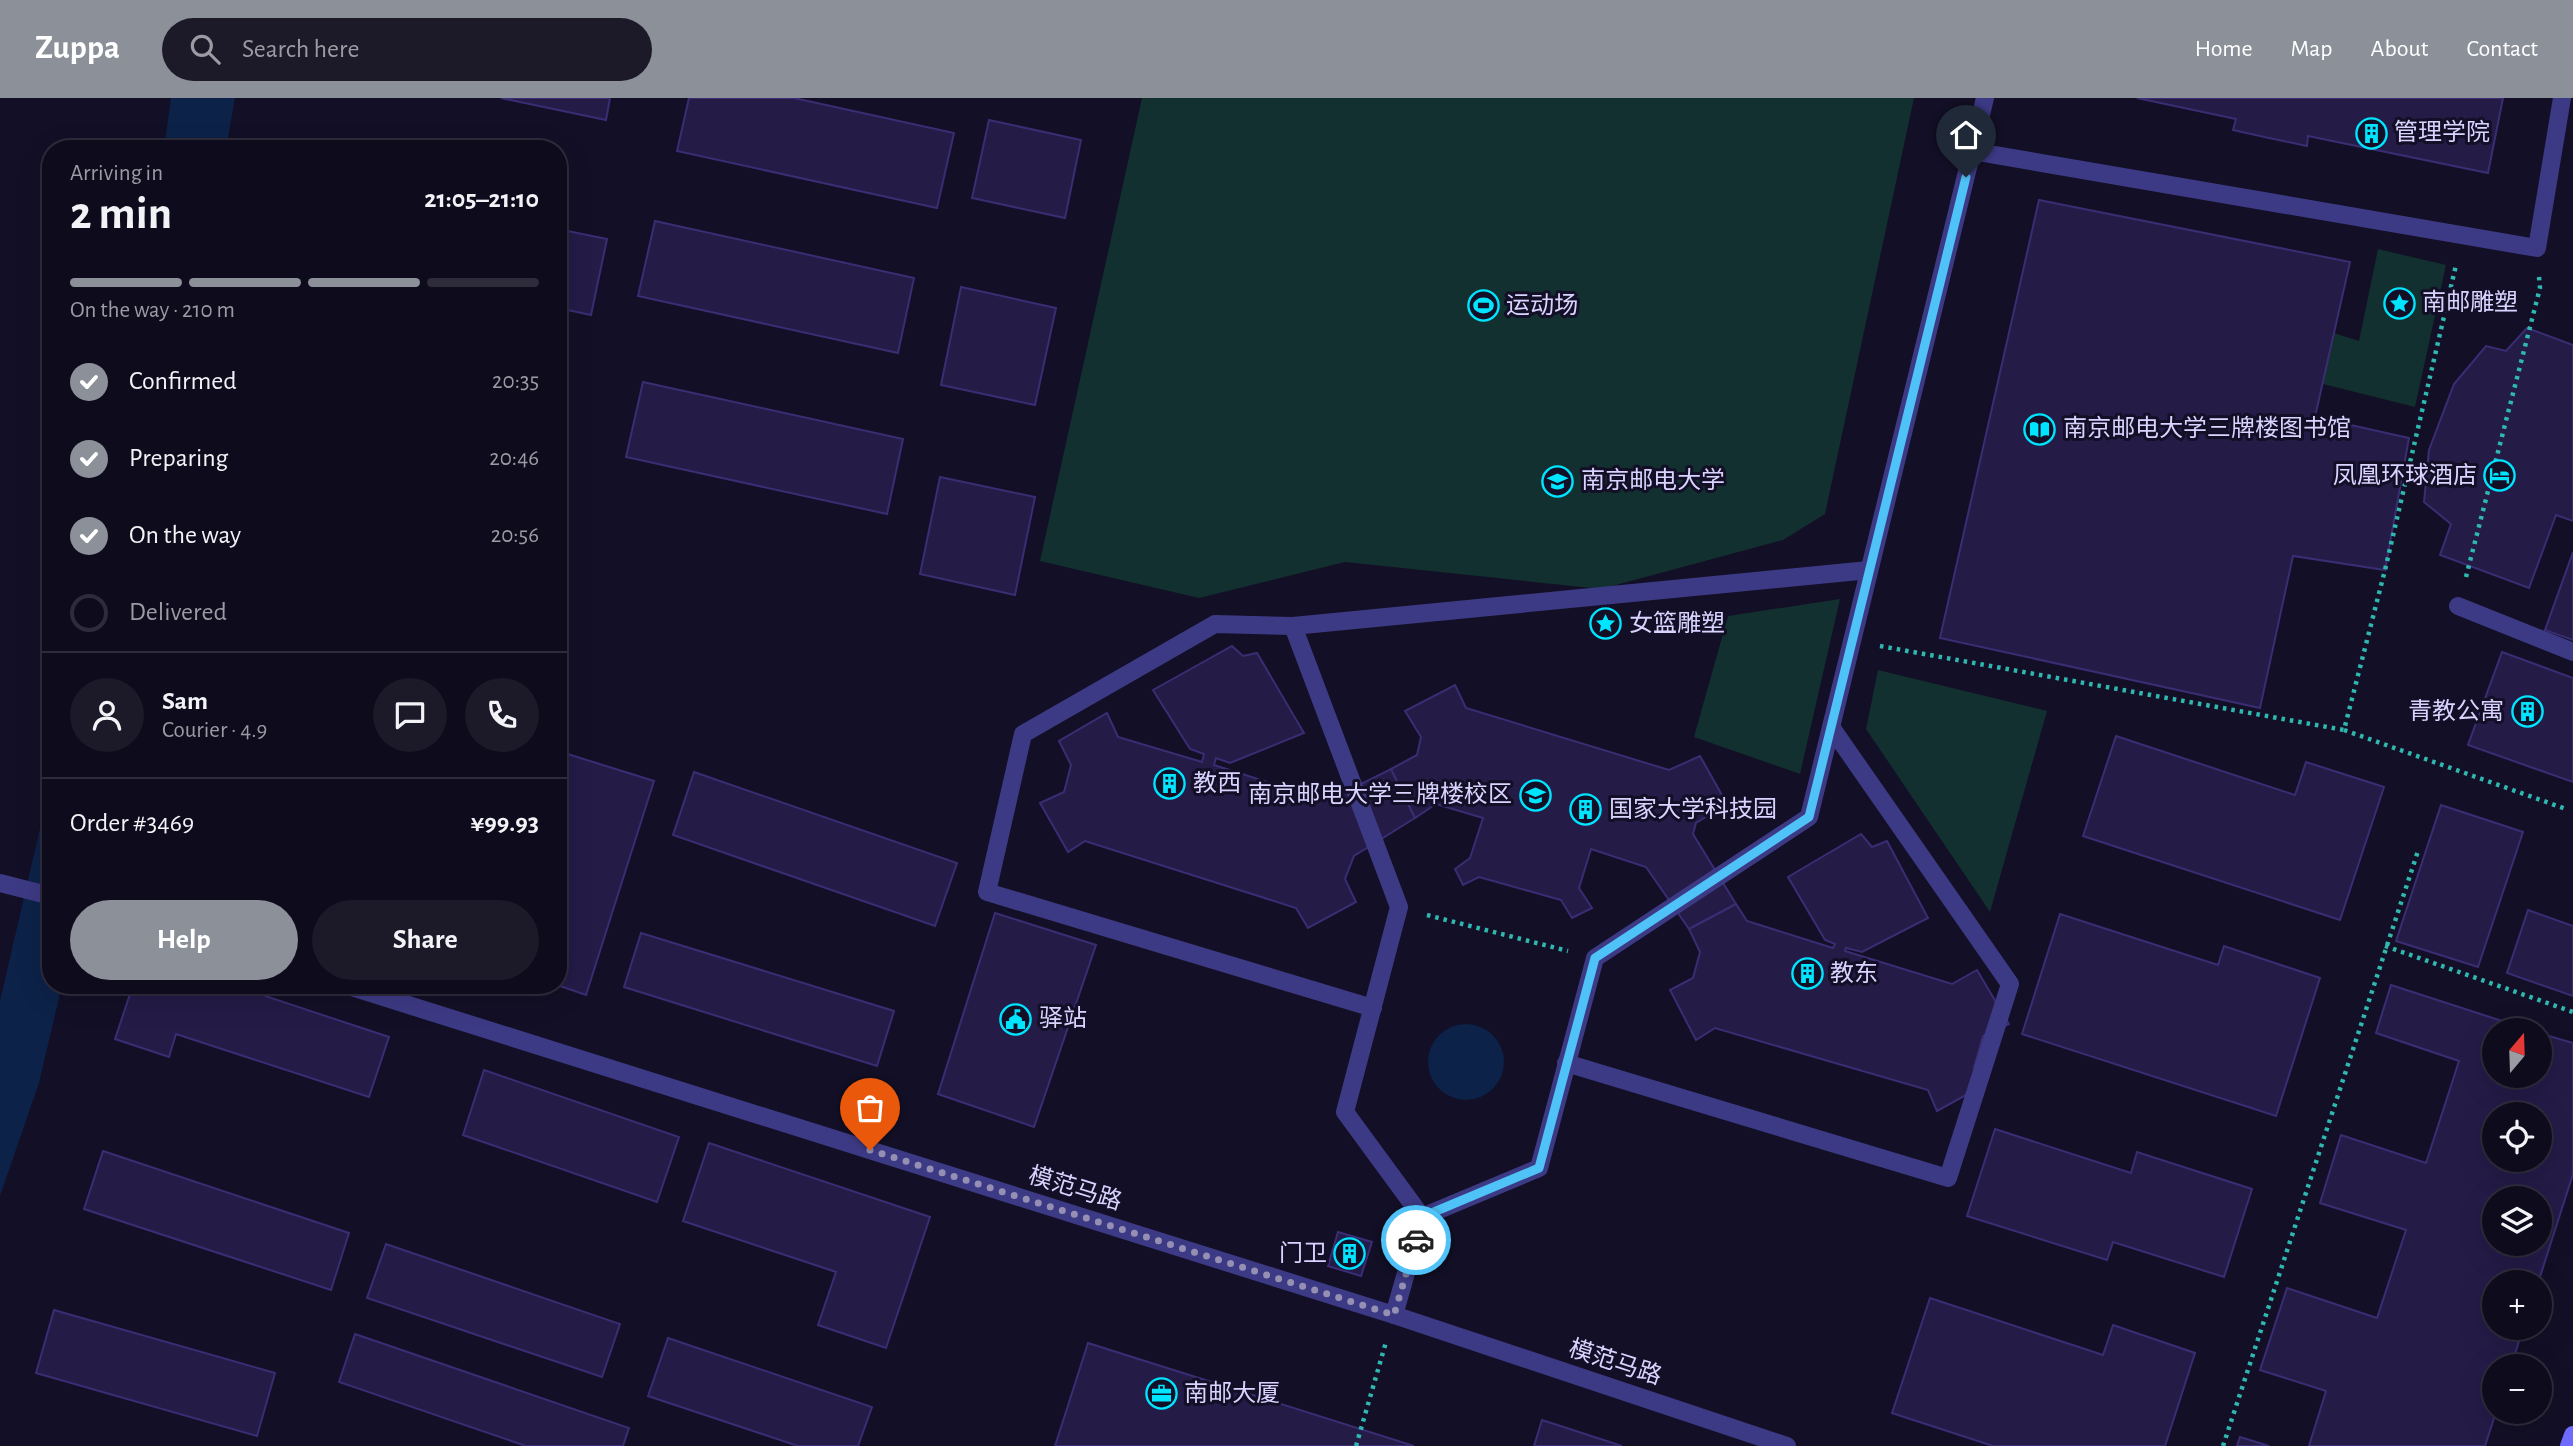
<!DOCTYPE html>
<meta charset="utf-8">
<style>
:root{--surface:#0e0b1c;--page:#1c1929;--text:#f1f3f6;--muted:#9b9ba3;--line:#2e2b3b;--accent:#8c9099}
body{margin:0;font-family:"Alegreya Sans","Noto Sans SC",sans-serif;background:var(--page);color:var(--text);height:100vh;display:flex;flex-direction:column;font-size:26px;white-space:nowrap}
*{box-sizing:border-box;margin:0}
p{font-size:23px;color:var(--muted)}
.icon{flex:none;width:38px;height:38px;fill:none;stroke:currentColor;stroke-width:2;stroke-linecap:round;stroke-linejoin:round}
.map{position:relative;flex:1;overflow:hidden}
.details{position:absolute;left:42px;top:42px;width:525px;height:854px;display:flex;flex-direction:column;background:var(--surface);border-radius:28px;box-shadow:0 7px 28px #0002,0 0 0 2px var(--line)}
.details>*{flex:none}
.needle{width:46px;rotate:19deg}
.buttons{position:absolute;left:2482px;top:920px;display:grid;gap:14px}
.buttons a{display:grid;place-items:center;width:70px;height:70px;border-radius:50%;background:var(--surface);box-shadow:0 7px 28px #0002,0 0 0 2px var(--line);font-size:35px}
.pin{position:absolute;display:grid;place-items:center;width:60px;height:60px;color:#fff;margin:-72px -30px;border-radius:50% 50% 50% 0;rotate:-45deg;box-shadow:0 0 7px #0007}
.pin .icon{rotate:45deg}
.courier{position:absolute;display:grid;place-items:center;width:70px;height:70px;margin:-35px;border:5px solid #4fc3f7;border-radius:50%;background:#fff;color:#222;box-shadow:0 2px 9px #0007}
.head em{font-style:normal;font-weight:700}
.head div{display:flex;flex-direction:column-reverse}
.head{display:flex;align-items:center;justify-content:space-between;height:119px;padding:0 28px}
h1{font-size:46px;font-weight:700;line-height:52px}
.bar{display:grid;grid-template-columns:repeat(4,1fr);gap:10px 7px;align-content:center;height:84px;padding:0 28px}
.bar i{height:9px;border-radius:5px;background:var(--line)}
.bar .active{background:var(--accent)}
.bar p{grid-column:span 4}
.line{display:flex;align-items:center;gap:18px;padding:0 28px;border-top:2px solid var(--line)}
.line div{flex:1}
.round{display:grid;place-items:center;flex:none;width:74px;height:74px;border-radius:37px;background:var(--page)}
ol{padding:0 28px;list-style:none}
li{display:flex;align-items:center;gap:21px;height:77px}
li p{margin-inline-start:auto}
li .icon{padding:7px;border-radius:50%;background:var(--accent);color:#fff;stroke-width:4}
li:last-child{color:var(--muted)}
li i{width:38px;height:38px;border:4px solid var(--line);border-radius:50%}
.button{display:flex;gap:14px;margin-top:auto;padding:14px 28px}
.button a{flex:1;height:80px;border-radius:42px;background:var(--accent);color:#fff;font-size:28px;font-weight:700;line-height:80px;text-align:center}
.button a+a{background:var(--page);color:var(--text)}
header{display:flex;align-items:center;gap:42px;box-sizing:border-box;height:98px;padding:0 35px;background:var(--accent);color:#fff}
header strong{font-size:33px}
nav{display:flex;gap:38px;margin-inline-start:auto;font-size:24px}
.search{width:490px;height:63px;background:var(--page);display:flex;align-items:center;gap:18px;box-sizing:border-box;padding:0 24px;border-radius:38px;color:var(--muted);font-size:26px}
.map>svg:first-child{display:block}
.green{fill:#12302f}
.water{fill:#0c2248}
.building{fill:#241b47;stroke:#3b2d73;stroke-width:2;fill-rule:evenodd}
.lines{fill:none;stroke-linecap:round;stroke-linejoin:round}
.path{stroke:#2fb8b0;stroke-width:4.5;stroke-dasharray:3.5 5;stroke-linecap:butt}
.lane{stroke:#3d3a85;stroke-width:18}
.street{stroke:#3d3a85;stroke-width:18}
.secondary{stroke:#6f6bff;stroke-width:18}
.done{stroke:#948fb3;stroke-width:7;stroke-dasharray:0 12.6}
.route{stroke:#4fc3f7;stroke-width:9}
.labels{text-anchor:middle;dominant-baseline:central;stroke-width:6;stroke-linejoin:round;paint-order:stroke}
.poi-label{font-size:24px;fill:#d9d4ff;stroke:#130f26;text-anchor:start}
.street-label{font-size:24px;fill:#d9d4ff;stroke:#130f26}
</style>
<header>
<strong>Zuppa</strong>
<div class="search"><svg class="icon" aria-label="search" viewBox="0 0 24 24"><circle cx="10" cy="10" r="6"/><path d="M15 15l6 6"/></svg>Search here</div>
<nav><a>Home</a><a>Map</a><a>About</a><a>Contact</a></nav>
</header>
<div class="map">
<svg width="2573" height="1348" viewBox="0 0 2573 1348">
<rect width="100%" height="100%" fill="#130f26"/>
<g class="green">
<polygon points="1142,0 1914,0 1825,416 1783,442 1601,491 1345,464 1199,500 1040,463"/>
<polygon points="2378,151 2446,167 2415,309 2323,286 2334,235 2359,243"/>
<polygon points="1840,501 1800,676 1694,639 1728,518"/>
<polygon points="1878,572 2047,613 1990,814 1866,631"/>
</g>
<g class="water">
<polygon points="171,0 235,0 226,51 164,51"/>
<polygon points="51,683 51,887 62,887 39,985 0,1098 0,903"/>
<circle cx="1466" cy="964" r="38"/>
</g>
<g class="building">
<polygon points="501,0 610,0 606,22"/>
<polygon points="689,0 794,0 954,35 937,110 677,53"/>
<polygon points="2137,0 2503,0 2488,75 2308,38 2307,48 2269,40 2233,32 2236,21"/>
<polygon points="989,22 1081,42 1065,120 972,100"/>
<polygon points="2039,102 2350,164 2315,319 2409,340 2385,472 2293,458 2260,610 1940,540"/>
<polygon points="655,123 914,180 898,255 638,198"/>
<polygon points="558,131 607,141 591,217 558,210"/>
<polygon points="961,189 1056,210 1035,307 941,287"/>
<polygon points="2527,230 2573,247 2573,423 2556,417 2529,490 2440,457 2451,426 2424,404 2429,352 2454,286 2486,248 2506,253"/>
<polygon points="643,284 903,341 887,416 626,359"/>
<polygon points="940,379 1035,399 1015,497 920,476"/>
<polygon points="2573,454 2573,542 2545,532"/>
<polygon points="1232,548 1243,558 1257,555 1304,635 1230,665 1216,660 1214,667 1327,703 1391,671 1415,720 1354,758 1345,781 1356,804 1308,830 1296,810 1085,743 1068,754 1040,705 1064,694 1071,667 1059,643 1107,615 1118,639 1202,664 1204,656 1190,651 1153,592"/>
<polygon points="2502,554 2573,580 2573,684 2468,647"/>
<polygon points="1455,587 1466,610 1669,672 1700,658 1727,706 1696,725 1693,736 1736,806 1689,831 1646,769 1591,751 1579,790 1592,810 1572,820 1561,802 1479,779 1463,787 1455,771 1470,760 1483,720 1436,706 1415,720 1391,671 1417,657 1421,639 1405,613"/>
<polygon points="2116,638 2295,697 2306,664 2384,689 2340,822 2083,738"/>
<polygon points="558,653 654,683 586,897 557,887"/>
<polygon points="694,674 957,765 935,828 673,737"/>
<polygon points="2441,707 2523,734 2478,869 2396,843"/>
<polygon points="1861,736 1872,749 1887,743 1928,820 1862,854 1846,850 1845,853 1952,886 1977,872 2009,926 1983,938 1974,970 1986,986 1937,1013 1928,992 1715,930 1696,942 1670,892 1693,880 1700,854 1689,831 1736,806 1747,823 1833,850 1835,846 1825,842 1788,779"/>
<polygon points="2528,812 2573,828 2573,898 2507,875"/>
<polygon points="995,815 1096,847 1034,1029 938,996"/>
<polygon points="2060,816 2218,867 2224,848 2320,880 2276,1018 2022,936"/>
<polygon points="641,835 894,913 877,968 624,889"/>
<polygon points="133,887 232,887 389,939 369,999 176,936 169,959 115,941"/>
<path d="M 2391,887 L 2533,933 L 2494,933 L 2494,978 L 2539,978 L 2539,935 L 2573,945 L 2573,1076 L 2538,1185 L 2494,1185 L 2494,1230 L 2523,1230 L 2511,1269 L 2494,1269 L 2494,1314 L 2496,1314 L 2485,1348 L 2309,1348 L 2326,1293 L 2260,1272 L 2287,1190 L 2377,1220 L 2406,1132 L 2320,1105 L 2341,1037 L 2426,1065 L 2459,963 L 2376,935 ZM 2494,1017 L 2539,1017 L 2539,1062 L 2494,1062 ZM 2494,1101 L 2539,1101 L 2539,1146 L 2494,1146 Z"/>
<polygon points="484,972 679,1039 657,1104 463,1037"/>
<polygon points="1995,1031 2131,1075 2137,1054 2252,1091 2224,1179 2113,1144 2107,1162 1967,1118"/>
<polygon points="709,1045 930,1119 886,1250 818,1227 836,1174 683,1123"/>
<polygon points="103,1053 349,1135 331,1192 84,1111"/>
<polygon points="1338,1134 1372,1144 1361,1178 1328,1168"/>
<polygon points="386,1146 620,1226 602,1279 367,1200"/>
<polygon points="1930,1200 2103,1257 2113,1227 2195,1255 2165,1348 1993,1348 1892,1315"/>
<polygon points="54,1212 275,1275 257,1338 36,1275"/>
<polygon points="355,1236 629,1330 623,1348 526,1348 339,1284"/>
<polygon points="668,1240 872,1309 858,1348 798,1348 648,1298"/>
<polygon points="1088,1245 1414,1348 1055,1348"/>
<polygon points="1542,1322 1622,1348 1534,1348"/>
<polygon points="2240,1339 2269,1348 2237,1348"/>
</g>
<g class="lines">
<g class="path">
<polyline points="2466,479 2540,190 2539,179"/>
<polyline points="1880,548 2344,632 2385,472 2456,167"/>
<polyline points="2344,632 2566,711"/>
<polyline points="1427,817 1568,853"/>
<polyline points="2385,848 2573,914"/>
<polyline points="1356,1348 1386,1244"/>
<polyline points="2223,1348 2418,753"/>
</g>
<g class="lane">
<polyline points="1972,53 2537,150 2562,0"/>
<polyline points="2458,508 2573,554"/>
<polyline points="1293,528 1215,526 1023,636 987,794 1373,910"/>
<polyline points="1566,965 1948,1080 2010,886 1831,629"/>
<polyline points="1422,1119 1345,1014 1399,809 1293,528 1869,472"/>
<polyline points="1394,1217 1422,1119 1539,1070 1595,860 1809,719 1985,0"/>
</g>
<g class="street">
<polyline points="0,785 51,798"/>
<polyline points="345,887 1394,1217 1787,1348"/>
</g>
<polyline class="secondary" points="2569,1348 2573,1337"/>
</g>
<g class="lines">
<polyline class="done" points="870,1052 1394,1217 1416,1142"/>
<polyline class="route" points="1416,1142 1422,1119 1539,1070 1595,860 1809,719 1966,79"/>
</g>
<defs>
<symbol id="building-ring" viewBox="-11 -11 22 22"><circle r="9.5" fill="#130f26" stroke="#00e5ff" stroke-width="1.5"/><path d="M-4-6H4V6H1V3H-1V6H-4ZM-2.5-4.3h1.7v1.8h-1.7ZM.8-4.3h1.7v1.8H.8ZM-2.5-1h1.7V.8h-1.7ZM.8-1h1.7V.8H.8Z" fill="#00e5ff"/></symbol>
<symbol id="sight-ring" viewBox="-11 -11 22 22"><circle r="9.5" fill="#130f26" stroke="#00e5ff" stroke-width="1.5"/><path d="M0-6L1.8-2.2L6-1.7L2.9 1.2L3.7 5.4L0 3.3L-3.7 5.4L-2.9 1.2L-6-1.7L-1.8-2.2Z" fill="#00e5ff"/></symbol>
<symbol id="stadium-ring" viewBox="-11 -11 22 22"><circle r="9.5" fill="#130f26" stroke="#00e5ff" stroke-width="1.5"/><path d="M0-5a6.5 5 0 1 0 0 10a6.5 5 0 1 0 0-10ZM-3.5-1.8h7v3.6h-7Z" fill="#00e5ff"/></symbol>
<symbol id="library-ring" viewBox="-11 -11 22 22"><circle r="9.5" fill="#130f26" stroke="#00e5ff" stroke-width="1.5"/><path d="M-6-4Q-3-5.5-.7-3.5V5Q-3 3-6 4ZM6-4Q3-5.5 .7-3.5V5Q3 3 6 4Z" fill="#00e5ff"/></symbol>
<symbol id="hotel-ring" viewBox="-11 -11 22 22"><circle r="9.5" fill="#130f26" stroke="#00e5ff" stroke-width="1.5"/><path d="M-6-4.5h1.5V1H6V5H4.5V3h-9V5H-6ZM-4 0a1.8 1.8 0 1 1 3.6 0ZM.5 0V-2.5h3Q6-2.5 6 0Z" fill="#00e5ff"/></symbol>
<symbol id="university-ring" viewBox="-11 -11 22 22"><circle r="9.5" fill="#130f26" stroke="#00e5ff" stroke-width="1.5"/><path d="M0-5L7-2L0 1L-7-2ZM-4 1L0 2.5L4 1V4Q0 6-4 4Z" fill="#00e5ff"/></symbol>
<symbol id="civic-ring" viewBox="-11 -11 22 22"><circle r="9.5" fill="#130f26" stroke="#00e5ff" stroke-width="1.5"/><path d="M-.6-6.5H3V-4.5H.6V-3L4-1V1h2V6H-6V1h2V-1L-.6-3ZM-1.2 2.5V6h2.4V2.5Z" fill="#00e5ff"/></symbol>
<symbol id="office-ring" viewBox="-11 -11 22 22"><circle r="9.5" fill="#130f26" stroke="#00e5ff" stroke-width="1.5"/><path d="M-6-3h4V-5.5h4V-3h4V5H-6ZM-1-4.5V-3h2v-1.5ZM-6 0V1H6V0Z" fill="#00e5ff"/></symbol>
</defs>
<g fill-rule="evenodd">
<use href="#building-ring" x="2354" y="18" width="35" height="35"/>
<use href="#sight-ring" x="2382" y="188" width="35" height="35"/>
<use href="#stadium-ring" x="1466" y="190" width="35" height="35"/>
<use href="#library-ring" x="2022" y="314" width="35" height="35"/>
<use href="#hotel-ring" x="2482" y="360" width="35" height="35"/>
<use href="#university-ring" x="1540" y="366" width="35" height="35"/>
<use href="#sight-ring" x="1588" y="508" width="35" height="35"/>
<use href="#building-ring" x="2510" y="596" width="35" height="35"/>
<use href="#building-ring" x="1152" y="668" width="35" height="35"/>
<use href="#university-ring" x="1518" y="680" width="35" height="35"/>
<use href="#building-ring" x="1568" y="694" width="35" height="35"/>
<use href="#building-ring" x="1790" y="858" width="35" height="35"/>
<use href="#civic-ring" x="998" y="904" width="35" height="35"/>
<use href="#building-ring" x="1332" y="1138" width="35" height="35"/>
<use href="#office-ring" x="1144" y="1278" width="35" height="35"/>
</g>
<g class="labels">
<g class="poi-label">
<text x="2394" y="35">管理学院</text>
<text x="2422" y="205">南邮雕塑</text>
<text x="1506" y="208">运动场</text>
<text x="2063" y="331">南京邮电大学三牌楼图书馆</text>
<text x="2477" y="378" text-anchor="end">凤凰环球酒店</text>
<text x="1581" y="383">南京邮电大学</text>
<text x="1629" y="526">女篮雕塑</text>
<text x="2504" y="614" text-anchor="end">青教公寓</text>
<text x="1193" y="686">教西</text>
<text x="1512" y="697" text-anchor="end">南京邮电大学三牌楼校区</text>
<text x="1609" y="712">国家大学科技园</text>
<text x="1830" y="876">教东</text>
<text x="1039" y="921">驿站</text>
<text x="1327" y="1156" text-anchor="end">门卫</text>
<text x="1184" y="1296">南邮大厦</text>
</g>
<g class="street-label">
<text transform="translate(1075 1091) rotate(17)">模范马路</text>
<text transform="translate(1615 1265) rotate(18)">模范马路</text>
</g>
</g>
</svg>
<div class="buttons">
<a><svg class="needle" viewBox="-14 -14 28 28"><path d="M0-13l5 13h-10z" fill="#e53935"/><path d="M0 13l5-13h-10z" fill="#9b9ba3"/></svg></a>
<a><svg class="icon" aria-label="locate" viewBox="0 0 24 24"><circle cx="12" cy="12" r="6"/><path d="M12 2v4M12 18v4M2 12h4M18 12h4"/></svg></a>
<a><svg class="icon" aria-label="layers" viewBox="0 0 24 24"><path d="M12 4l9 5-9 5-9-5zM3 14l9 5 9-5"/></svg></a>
<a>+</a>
<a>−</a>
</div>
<div class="pin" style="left:870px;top:1052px;background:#ea580c"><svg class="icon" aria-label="bag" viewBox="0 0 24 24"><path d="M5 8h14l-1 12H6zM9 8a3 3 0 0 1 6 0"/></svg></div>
<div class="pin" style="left:1966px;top:79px;background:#1f2937"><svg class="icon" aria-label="home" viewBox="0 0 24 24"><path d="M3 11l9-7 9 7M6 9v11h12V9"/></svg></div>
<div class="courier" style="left:1416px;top:1142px"><svg class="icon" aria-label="car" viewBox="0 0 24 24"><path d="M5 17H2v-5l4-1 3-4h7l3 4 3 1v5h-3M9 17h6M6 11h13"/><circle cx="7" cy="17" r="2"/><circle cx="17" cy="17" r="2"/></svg></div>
<section class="details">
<div class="head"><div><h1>2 min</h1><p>Arriving in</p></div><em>21:05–21:10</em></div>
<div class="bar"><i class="active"></i><i class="active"></i><i class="active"></i><i></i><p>On the way · 210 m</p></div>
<ol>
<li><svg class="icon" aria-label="check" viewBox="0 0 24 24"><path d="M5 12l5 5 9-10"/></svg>Confirmed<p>20:35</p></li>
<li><svg class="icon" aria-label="check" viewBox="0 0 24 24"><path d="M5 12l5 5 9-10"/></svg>Preparing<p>20:46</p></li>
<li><svg class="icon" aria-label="check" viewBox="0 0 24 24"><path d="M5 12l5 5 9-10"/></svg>On the way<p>20:56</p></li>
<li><i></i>Delivered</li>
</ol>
<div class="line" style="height:126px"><a class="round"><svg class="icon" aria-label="person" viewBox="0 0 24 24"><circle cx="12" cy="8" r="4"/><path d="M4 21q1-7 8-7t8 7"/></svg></a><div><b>Sam</b><p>Courier · 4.9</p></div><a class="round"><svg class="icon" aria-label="chat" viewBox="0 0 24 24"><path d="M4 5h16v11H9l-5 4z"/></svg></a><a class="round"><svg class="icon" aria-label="phone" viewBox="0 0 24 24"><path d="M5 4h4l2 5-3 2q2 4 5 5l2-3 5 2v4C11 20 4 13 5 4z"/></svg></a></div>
<div class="line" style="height:91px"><div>Order #3469</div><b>¥99.93</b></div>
<div class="button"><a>Help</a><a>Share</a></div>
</section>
</div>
